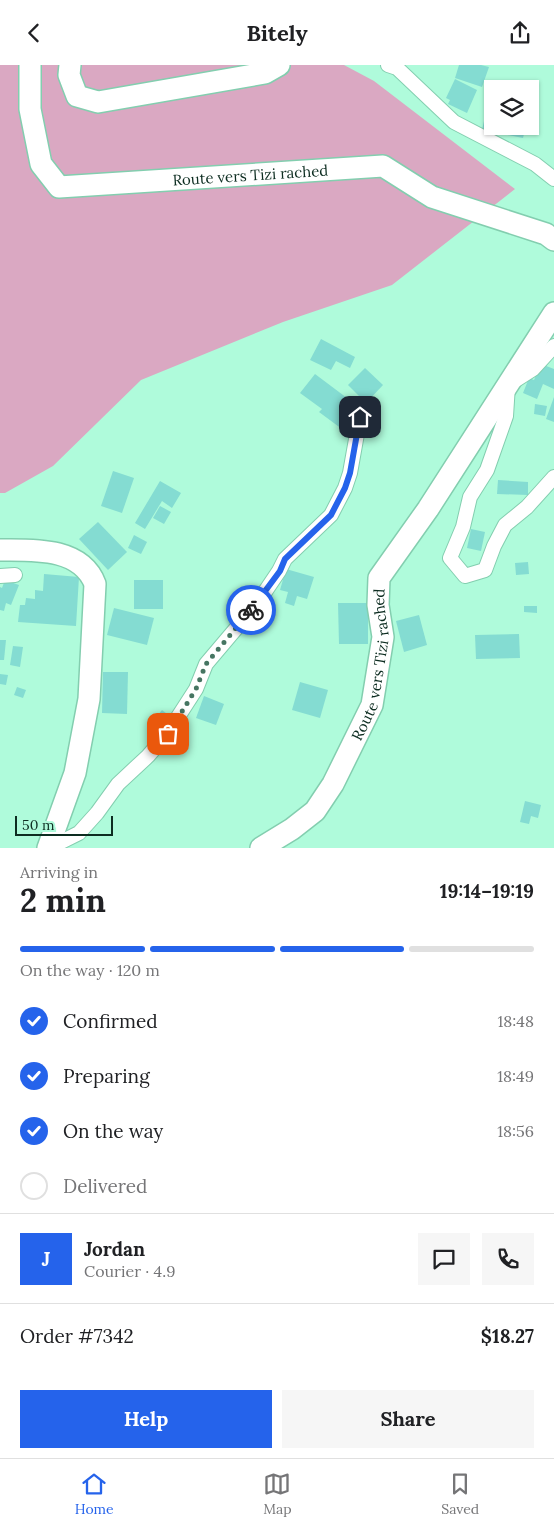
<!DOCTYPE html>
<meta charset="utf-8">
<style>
:root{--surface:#fff;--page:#f6f6f6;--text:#202124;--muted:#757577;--line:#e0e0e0;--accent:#2563eb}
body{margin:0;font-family:Lora,serif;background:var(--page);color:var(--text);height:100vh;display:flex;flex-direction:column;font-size:19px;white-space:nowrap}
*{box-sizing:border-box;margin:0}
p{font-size:16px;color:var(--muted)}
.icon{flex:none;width:28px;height:28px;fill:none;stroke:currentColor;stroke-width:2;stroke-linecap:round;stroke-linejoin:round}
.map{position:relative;height:783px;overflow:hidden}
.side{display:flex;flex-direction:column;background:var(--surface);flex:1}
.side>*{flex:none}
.tools{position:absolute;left:484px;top:15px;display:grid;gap:10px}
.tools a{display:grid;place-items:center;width:55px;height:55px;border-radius:0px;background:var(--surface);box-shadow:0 1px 4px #0004;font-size:25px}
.scale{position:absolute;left:15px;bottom:12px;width:98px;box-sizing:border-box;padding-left:5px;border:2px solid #0d2d21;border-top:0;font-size:14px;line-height:18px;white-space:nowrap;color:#0d2d21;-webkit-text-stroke:4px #affbdb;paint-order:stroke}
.pin{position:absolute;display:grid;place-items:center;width:42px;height:42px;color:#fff;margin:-21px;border-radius:10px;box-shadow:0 2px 8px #0006}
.courier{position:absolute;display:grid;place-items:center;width:50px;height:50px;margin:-25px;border:4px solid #2563eb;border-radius:50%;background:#fff;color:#222;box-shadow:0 1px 6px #0007}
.summary em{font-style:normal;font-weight:800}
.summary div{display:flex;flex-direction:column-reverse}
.summary{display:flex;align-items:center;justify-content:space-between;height:85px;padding:0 20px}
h1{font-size:32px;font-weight:800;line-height:38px}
.bar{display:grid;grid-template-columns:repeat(4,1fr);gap:8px 5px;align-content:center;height:60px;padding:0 20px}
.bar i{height:6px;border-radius:4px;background:var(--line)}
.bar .selected{background:var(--accent)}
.bar p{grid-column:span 4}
.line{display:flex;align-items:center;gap:12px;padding:0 20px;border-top:1px solid var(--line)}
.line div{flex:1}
.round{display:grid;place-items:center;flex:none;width:52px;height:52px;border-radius:0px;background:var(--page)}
ol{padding:0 20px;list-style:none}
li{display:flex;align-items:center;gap:15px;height:55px}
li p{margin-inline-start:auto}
li .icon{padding:5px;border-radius:50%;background:var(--accent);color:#fff;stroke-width:4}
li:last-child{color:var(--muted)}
li i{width:28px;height:28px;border:2px solid var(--line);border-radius:50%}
.action{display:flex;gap:10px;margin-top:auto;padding:10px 20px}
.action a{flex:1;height:58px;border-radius:0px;background:var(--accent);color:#fff;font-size:20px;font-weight:800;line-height:58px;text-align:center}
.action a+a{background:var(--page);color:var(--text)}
header{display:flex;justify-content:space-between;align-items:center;height:65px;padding:0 20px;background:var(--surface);font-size:22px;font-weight:800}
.menu{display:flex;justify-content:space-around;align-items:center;height:70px;border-top:1px solid var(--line);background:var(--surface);font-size:14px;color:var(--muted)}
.menu a{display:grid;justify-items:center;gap:2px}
.menu .selected{color:var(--accent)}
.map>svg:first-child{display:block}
.green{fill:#daa8c2}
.building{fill:#84dcd2}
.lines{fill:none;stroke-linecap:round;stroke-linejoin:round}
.street-casing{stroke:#83ceaf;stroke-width:16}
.primary-casing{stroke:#83ceaf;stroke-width:24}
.street{stroke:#fff;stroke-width:14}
.primary{stroke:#fff;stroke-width:21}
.done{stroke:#467562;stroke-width:5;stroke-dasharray:0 9}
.route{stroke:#2563eb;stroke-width:6}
.labels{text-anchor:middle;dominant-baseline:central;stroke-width:5;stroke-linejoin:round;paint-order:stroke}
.street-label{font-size:15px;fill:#0d2d21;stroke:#affbdb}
</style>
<header><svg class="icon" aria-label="back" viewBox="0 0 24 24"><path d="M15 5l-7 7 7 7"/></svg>Bitely<svg class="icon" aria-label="share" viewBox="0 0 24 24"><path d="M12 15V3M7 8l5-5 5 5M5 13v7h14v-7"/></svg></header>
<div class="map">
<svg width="554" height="783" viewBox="0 0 554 783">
<rect width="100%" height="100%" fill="#affbdb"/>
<polygon class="green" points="0,0 344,0 374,16 515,124 392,220 283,257 141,315 53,401 5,428 0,428"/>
<g class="building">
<polygon points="459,0 481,0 489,2 482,22 455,13"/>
<polygon points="455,14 477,25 467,48 448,39 450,35 446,33"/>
<polygon points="488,38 492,39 492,61 526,61 523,73 482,65"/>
<polygon points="321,274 355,292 350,303 336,296 331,305 310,295"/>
<polygon points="541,299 554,304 554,324 543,319 537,334 523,328 529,313 534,315"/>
<polygon points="365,303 383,320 366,338 348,320"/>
<polygon points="315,309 363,345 346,367 319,347 322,344 300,328"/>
<polygon points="554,332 554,357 546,354"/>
<polygon points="535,339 547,341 545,351 534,349"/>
<polygon points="113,406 134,413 122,448 101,441"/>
<polygon points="498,415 528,417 528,430 497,429"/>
<polygon points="160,416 181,428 172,443 162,436 145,464 135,458"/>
<polygon points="160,441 171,447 164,459 153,453"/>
<polygon points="98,457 127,487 108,505 79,474"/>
<polygon points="471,464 485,467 481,486 467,483"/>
<polygon points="134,470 147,477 141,489 128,483"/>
<polygon points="528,497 529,509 516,510 515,498"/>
<polygon points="286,504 314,512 307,534 297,531 294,541 285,538 288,527 280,525"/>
<polygon points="44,509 79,512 76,561 18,557 20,540 25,540 26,533 35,534 35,525 43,526"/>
<polygon points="5,515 19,520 11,540 6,538 4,546 0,545 0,522 2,523"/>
<rect x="134" y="515" width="29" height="29"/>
<polygon points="338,538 368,538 368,579 339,579"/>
<polygon points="524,541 537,541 537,548 524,547"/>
<polygon points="114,543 154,553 147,580 107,570"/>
<polygon points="419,550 427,580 404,587 396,556"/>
<polygon points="519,569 520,593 476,594 475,570"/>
<polygon points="0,575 6,575 4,595 0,595"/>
<polygon points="13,581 23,582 20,602 10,600"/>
<polygon points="103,607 128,607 127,649 102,648"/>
<polygon points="0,609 8,610 6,620 0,619"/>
<polygon points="300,617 328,625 320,653 292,645"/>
<polygon points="17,622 26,625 23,633 14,630"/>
<polygon points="204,631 224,639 216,660 196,653"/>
<polygon points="162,645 176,656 168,667 153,656"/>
<polygon points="525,736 541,740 538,753 531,751 529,759 520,757"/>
</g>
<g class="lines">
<defs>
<g id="street">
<polyline points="388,0 397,3 454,57 535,99 554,114"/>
<polyline points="554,281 533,304 508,320 506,351 487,405 470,432 463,462 450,493 465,511 485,505 494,481 505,460 527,442 554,412"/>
<polyline points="0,511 15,510"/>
<polyline points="49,780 57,779 79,768 97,748 118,719 148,691 167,669 196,624 206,599 256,540 279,506 285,494 331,450 345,423 350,408 360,352"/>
</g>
<g id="primary">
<path id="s1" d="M 30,0 L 30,44 L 41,99 L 59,122 L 383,101 L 432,132 L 546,169 L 554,175"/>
<polyline points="70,0 69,10 77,31 98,37 265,8 279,0"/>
<path d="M 0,485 C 33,485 81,482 95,519 L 89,634 L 75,708 L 48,783"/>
<path id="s2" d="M 261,783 L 292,764 L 315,746 L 333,719 L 372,640 L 383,572 L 378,540 L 379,513 L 428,444 L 554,248"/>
</g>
</defs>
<use href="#street" class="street-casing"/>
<use href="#primary" class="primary-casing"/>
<use href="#street" class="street"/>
<use href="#primary" class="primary"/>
</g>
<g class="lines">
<polyline class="done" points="168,669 196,624 206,599 251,545"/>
<polyline class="route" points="251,545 280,506 285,494 331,450 345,423 350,408 360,352"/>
</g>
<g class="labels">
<g class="street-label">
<text stroke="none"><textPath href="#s1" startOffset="321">Route vers Tizi rached</textPath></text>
<text stroke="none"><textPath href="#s2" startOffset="226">Route vers Tizi rached</textPath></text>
</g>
</g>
</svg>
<div class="tools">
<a><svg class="icon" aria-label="layers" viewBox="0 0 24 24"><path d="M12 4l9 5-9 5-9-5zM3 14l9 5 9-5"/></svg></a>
</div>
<div class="scale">50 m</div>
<div class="pin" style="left:168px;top:669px;background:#ea580c"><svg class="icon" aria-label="bag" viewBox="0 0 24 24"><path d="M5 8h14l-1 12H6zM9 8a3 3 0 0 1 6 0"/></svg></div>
<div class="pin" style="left:360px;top:352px;background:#1f2937"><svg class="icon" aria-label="home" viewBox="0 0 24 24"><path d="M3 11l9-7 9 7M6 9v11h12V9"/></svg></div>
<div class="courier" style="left:251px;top:545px"><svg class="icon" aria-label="bike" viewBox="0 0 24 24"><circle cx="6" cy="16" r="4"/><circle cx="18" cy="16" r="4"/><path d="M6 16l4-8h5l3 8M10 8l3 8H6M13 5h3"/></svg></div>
</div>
<section class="side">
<div class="summary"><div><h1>2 min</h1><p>Arriving in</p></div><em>19:14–19:19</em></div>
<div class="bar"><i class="selected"></i><i class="selected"></i><i class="selected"></i><i></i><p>On the way · 120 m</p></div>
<ol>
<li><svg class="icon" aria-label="check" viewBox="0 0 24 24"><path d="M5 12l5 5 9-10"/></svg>Confirmed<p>18:48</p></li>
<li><svg class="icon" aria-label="check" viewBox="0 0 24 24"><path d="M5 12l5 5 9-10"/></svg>Preparing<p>18:49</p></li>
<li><svg class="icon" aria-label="check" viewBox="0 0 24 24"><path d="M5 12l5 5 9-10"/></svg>On the way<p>18:56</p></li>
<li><i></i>Delivered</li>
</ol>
<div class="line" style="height:90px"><b class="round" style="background:var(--accent);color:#fff">J</b><div><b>Jordan</b><p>Courier · 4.9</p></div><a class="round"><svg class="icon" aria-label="chat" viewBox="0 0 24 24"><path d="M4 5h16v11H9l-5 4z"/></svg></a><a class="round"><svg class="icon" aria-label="phone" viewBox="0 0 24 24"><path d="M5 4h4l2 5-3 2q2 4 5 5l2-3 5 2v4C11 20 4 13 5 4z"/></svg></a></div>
<div class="line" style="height:65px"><div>Order #7342</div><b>$18.27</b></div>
<div class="action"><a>Help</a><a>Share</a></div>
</section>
<nav class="menu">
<a class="selected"><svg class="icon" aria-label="home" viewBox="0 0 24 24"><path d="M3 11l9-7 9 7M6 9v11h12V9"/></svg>Home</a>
<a><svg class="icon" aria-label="map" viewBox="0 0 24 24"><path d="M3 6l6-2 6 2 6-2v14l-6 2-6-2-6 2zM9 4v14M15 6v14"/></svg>Map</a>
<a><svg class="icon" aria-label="saved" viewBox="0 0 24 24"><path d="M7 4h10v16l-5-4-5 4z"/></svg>Saved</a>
</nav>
